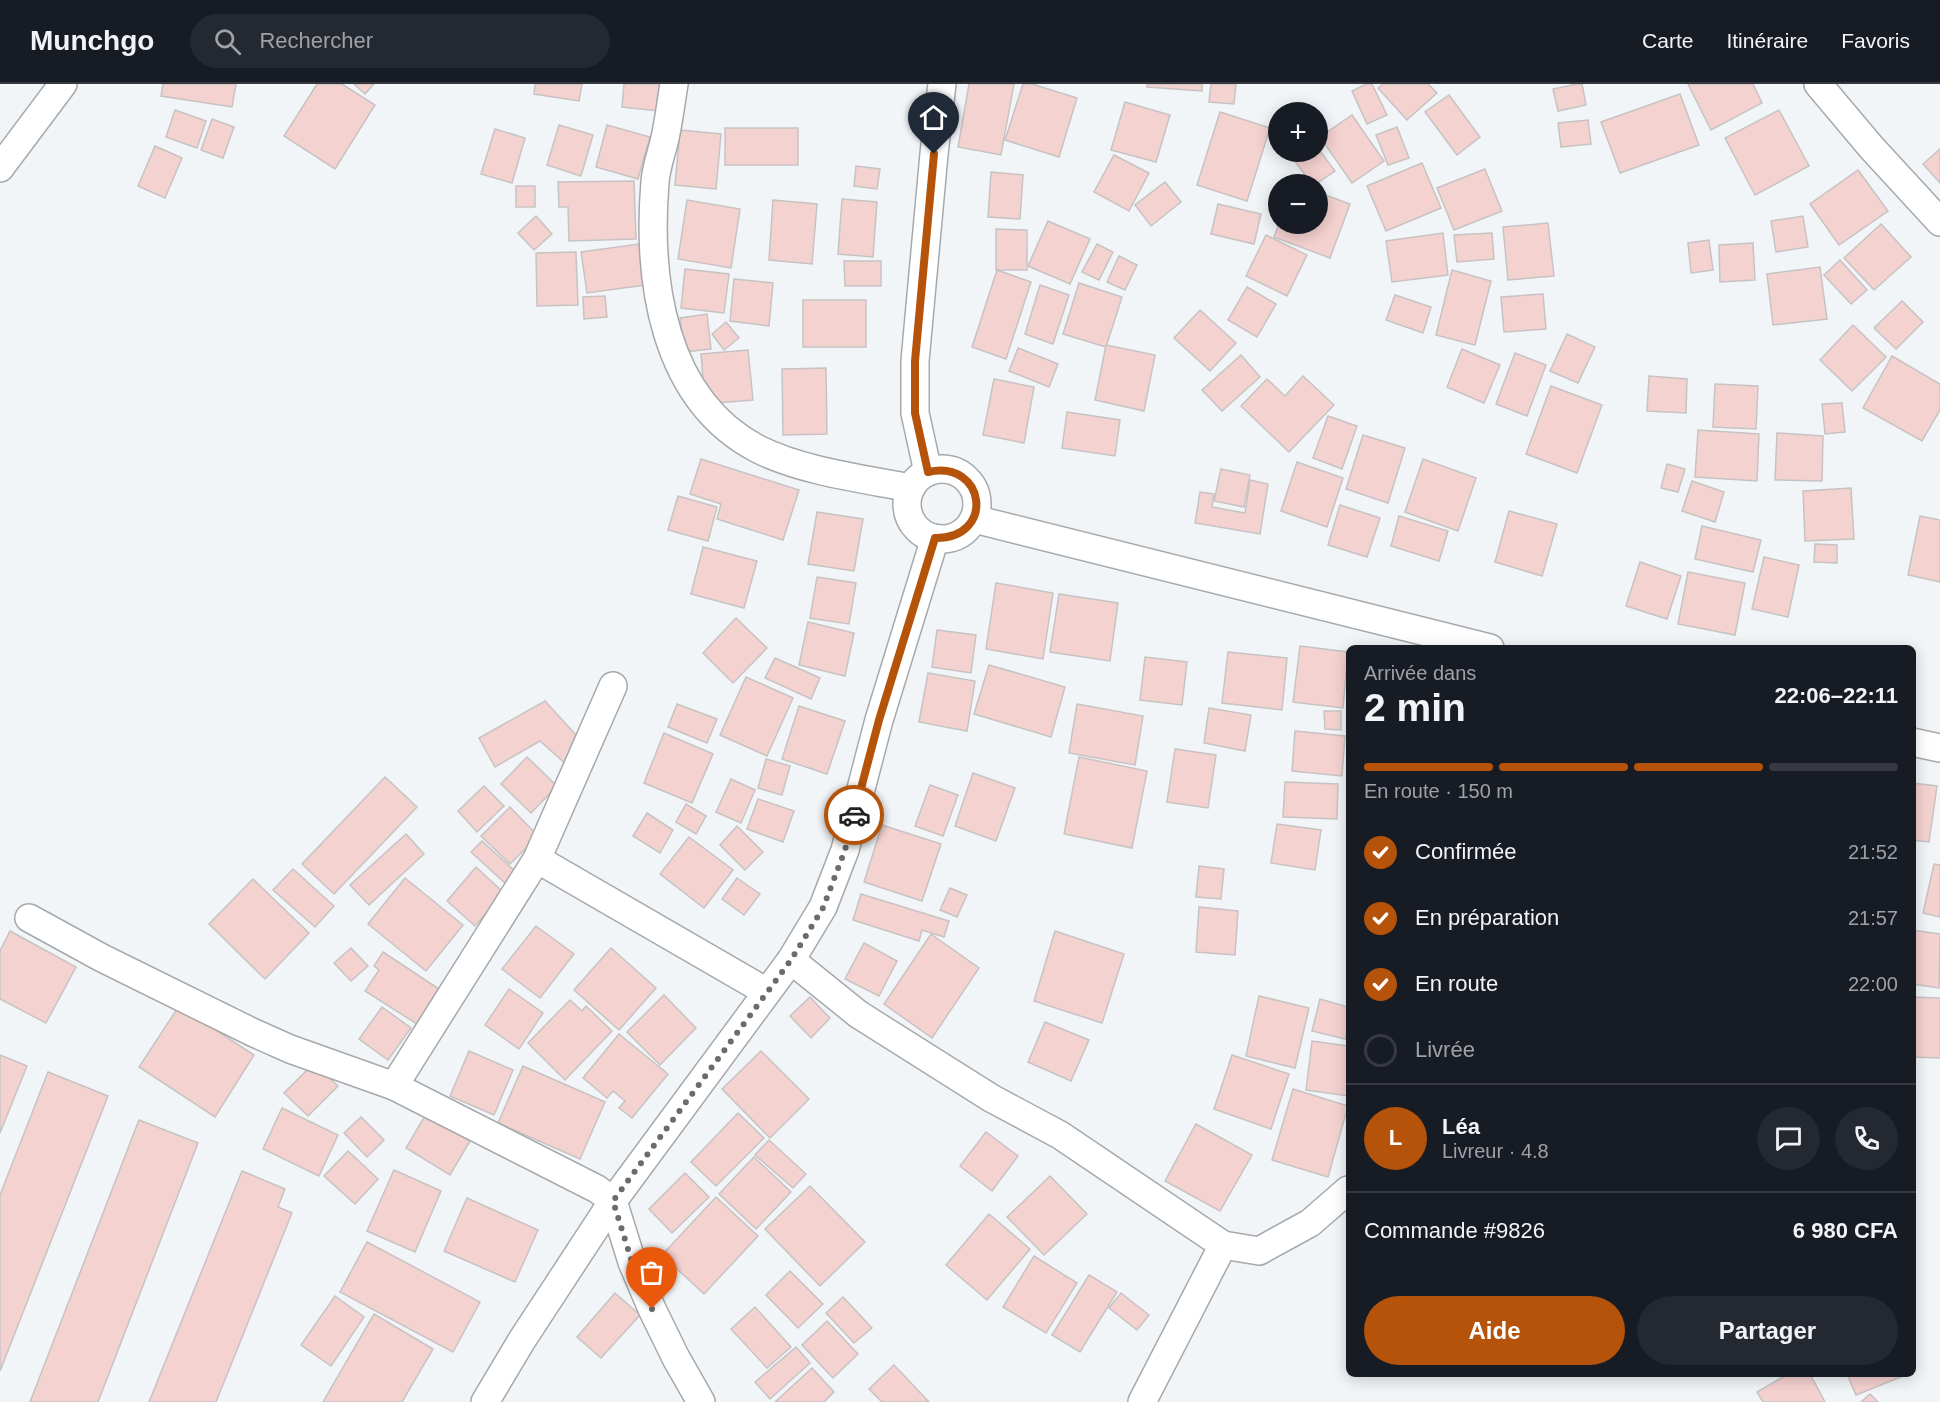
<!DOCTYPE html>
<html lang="fr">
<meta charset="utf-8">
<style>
:root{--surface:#171b24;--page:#242831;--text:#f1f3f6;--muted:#9ea1a6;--line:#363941;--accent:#b45309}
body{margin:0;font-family:Arial,sans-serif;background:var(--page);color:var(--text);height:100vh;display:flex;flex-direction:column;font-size:22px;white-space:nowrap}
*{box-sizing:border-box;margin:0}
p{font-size:20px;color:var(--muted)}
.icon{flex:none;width:33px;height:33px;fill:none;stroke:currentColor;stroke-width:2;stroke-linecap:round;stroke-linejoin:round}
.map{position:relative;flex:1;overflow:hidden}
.drawer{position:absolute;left:1346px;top:561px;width:570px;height:732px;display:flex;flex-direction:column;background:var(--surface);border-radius:9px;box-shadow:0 3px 15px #0003}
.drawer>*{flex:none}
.buttons{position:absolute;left:1268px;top:18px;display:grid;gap:12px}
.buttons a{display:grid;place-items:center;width:60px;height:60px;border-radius:50%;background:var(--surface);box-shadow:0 3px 15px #0003;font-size:30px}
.pin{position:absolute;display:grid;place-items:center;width:51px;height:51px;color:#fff;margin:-62px -26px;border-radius:50% 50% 50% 0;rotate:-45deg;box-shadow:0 0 6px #0007}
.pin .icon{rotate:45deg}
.courier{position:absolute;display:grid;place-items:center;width:60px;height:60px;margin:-30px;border:4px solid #b45309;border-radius:50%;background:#fff;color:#222;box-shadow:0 2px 8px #0007}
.overview em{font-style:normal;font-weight:700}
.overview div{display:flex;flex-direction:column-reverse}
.overview{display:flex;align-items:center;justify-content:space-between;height:102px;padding:0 18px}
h1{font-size:39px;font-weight:700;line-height:45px}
.bar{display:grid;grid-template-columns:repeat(4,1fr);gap:9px 6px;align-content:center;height:72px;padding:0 18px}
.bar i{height:8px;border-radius:4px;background:var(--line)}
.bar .current{background:var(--accent)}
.bar p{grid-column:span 4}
.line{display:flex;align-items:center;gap:15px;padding:0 18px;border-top:2px solid var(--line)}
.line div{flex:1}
.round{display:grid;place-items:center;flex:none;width:63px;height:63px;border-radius:32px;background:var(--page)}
ol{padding:0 18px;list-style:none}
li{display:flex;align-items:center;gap:18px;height:66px}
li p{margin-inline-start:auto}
li .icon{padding:6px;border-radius:50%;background:var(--accent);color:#fff;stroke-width:4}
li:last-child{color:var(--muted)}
li i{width:33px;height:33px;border:3px solid var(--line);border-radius:50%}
.cta{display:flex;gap:12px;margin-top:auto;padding:12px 18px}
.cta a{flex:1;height:69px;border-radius:36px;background:var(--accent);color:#fff;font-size:24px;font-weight:700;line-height:69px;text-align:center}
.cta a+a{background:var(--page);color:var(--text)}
header{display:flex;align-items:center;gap:36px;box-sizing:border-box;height:84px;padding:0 30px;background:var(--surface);border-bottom:2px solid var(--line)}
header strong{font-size:28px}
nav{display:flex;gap:33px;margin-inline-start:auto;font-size:21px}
.search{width:420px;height:54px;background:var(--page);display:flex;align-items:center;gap:15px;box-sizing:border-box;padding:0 21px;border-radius:33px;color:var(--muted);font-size:22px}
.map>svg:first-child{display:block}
.building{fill:#f4d2d0;stroke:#c7c3c3;stroke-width:1.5}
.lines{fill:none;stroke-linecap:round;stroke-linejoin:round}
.street-casing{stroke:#a6a9ac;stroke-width:30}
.street{stroke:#fff;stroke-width:27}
.done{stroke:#6a6b6d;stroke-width:6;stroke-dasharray:0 10.8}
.route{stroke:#b45309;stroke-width:8}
</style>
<header>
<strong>Munchgo</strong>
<div class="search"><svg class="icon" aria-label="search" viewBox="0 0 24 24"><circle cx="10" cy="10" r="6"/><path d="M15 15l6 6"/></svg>Rechercher</div>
<nav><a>Carte</a><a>Itinéraire</a><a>Favoris</a></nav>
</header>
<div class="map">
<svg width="1940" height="1318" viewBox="0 0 1940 1318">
<rect width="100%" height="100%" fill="#f2f5f8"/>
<g class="building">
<polygon points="163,0 236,0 232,23 161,12"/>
<polygon points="317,0 342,0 375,21 335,85 284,52"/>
<polygon points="354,0 374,0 365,10"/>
<polygon points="535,0 582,0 579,17 534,10"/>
<polygon points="624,0 662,0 659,27 622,23"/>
<polygon points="969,0 1014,0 1001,71 958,63"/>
<polygon points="1023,0 1032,0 1077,14 1059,73 1005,56"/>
<polygon points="1147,0 1202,0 1202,7 1147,3"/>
<polygon points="1211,0 1236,0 1234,20 1209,18"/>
<polygon points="1366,0 1372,0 1387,31 1367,40 1352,7"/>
<polygon points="1383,0 1428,0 1437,9 1407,36 1378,4"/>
<polygon points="1577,0 1582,0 1586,21 1558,27 1553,5"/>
<polygon points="1688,0 1753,0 1762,19 1711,46"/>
<polygon points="1680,10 1699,61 1620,89 1601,38"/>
<polygon points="1449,11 1480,53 1457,71 1425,28"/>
<polygon points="1125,18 1170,31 1156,78 1111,66"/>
<polygon points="175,26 206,37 197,64 166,53"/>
<polygon points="1779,26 1809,82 1755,111 1725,54"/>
<polygon points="1220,28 1270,44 1247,117 1197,101"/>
<polygon points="1352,31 1384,77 1352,99 1320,53"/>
<polygon points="212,35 234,43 223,74 201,66"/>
<polygon points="1588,36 1591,60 1561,63 1558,39"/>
<polygon points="559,41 593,51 581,92 547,81"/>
<polygon points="607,41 650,53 638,95 596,83"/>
<polygon points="1397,43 1409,74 1388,81 1376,51"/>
<rect x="725" y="44" width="73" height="37"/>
<polygon points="495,45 525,54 512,99 481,90"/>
<polygon points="680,46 721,50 716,105 675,101"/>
<polygon points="155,62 182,74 165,114 138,102"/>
<polygon points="1317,63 1335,87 1316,100 1312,100 1293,75 1303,68 1317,68"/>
<polygon points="1940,65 1940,99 1923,80"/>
<polygon points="1114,71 1149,89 1129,127 1094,108"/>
<polygon points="1422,79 1441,124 1386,147 1367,102"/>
<polygon points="856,82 880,85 877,105 854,102"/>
<polygon points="1485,85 1502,127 1454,146 1437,104"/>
<polygon points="1858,86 1888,127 1839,161 1810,120"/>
<polygon points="991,88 1023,91 1020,135 988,133"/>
<polygon points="634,97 636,155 569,157 568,123 559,123 558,98"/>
<polygon points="1165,98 1181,118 1151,142 1135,121"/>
<rect x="516" y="102" width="19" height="21"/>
<polygon points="1317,108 1350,120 1330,174 1274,153 1279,140 1317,140"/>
<polygon points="842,115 877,118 873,173 838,170"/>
<polygon points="687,116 740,125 731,184 678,175"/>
<polygon points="773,116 817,120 812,180 769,176"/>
<polygon points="1218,120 1261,130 1254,160 1211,150"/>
<polygon points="536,132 552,150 534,166 518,149"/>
<polygon points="1803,132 1808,163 1776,168 1771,137"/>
<polygon points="1048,137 1090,155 1070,200 1028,182"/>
<polygon points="1548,139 1554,192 1508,196 1503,143"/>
<polygon points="1881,140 1911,173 1874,206 1844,174"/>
<polygon points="996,145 1027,146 1027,186 996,186"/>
<polygon points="1443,149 1448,191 1392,198 1386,157"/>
<polygon points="1492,149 1494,175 1457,178 1454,151"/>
<polygon points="1266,151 1307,171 1287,212 1246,192"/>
<polygon points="1709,156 1713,186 1691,189 1688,159"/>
<polygon points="1753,159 1755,196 1720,198 1719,161"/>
<polygon points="639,160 645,201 587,209 581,168"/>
<polygon points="1097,160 1113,168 1099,196 1082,188"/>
<polygon points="576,168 578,221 537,222 536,169"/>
<polygon points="1119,172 1137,181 1125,206 1107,198"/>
<polygon points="1840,176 1867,206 1851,220 1824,191"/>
<polygon points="844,177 881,177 881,202 845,202"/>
<polygon points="1820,183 1827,235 1773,241 1767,190"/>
<polygon points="685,185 729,190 724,229 681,224"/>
<polygon points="997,186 1031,198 1006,275 972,263"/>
<polygon points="1452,186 1491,197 1475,261 1436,251"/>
<polygon points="734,195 773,199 769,242 730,237"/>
<polygon points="1079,199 1122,213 1106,263 1063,250"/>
<polygon points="1040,201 1069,211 1053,260 1025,250"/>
<polygon points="1247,203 1276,220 1257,253 1228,236"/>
<polygon points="1543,210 1546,245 1504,248 1501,213"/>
<polygon points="1395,211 1431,223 1423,249 1386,236"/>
<polygon points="605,212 607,233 584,235 583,213"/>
<rect x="803" y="216" width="63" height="47"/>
<polygon points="1902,217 1923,238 1896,265 1874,244"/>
<polygon points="1200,226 1236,259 1210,287 1174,254"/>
<polygon points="707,230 711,265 685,268 680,234"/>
<polygon points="726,238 739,254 724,266 712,250"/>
<polygon points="1853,241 1886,273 1852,307 1820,276"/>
<polygon points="1567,250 1595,263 1578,299 1550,287"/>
<polygon points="1106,261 1155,271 1144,327 1095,316"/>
<polygon points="1018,264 1058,280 1049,303 1009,287"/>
<polygon points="1462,265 1500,281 1484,319 1447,303"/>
<polygon points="748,266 753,316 705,320 701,270"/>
<polygon points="1515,269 1546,281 1527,332 1496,320"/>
<polygon points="1241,271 1260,293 1222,327 1202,306"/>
<polygon points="1892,272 1940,300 1940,326 1922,357 1863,324"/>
<polygon points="826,284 827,350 783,351 782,285"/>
<polygon points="1303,292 1334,321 1289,368 1241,322 1267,295 1285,312"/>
<polygon points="1649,292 1687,295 1686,329 1647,327"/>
<polygon points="994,295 1034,303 1024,359 983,351"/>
<polygon points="1715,300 1758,302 1756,345 1713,343"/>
<polygon points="1551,302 1602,321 1577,389 1526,370"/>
<polygon points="1842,319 1845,348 1825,350 1822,320"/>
<polygon points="1067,328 1120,336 1115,372 1062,364"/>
<polygon points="1328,332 1357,342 1342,385 1313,374"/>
<polygon points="1698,346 1759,350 1757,397 1695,393"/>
<polygon points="1777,349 1823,352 1822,397 1775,396"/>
<polygon points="1363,351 1405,364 1388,419 1346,405"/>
<polygon points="701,375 799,406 783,456 717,435 721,420 690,410"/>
<polygon points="1423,375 1476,394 1458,447 1405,428"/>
<polygon points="1297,378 1343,394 1327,443 1281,427"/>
<polygon points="1667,380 1685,385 1678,408 1661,404"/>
<polygon points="1221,385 1250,391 1244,423 1214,417"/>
<polygon points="1250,396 1268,400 1260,450 1195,439 1200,408 1214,410 1212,423 1245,429"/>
<polygon points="1692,397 1724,408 1715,438 1682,427"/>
<polygon points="1851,404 1854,455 1805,457 1803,407"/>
<polygon points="678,412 717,423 708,457 668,446"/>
<polygon points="1340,421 1380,434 1367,473 1328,461"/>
<polygon points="1509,427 1557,440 1542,492 1495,478"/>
<polygon points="817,428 863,435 854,487 808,480"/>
<polygon points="1399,432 1448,447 1439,477 1391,462"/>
<polygon points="1920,432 1940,436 1940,498 1908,491"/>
<polygon points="1702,442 1761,456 1753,488 1695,475"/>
<polygon points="1815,460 1837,461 1837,479 1814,478"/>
<polygon points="703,463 757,477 744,524 691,510"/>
<polygon points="1764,473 1799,481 1788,533 1752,525"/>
<polygon points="1640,478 1681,492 1667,535 1626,522"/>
<polygon points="1688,488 1745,499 1735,551 1678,540"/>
<polygon points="817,493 856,499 849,540 810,534"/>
<polygon points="996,499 1053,509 1043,575 986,565"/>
<polygon points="1059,510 1118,519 1110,577 1050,568"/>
<polygon points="736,534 767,564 733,599 703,569"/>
<polygon points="808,538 854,549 845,592 799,581"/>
<polygon points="937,546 976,551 971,589 932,583"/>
<polygon points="1300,562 1348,568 1343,624 1293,618"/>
<polygon points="1228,568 1287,574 1282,626 1222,619"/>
<polygon points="1145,573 1187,578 1182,621 1140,616"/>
<polygon points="775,574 820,594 811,615 765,594"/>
<polygon points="989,581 1065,603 1051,653 974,630"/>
<polygon points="928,589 975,597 967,647 919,638"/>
<polygon points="746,593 793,614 767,672 720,651"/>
<polygon points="545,617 586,662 568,682 540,657 495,683 479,654"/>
<polygon points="677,620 717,635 707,659 668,643"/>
<polygon points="1077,620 1143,632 1135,681 1069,669"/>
<polygon points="799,622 845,637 827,690 782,675"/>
<polygon points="1209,624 1251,631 1245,667 1204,659"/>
<polygon points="1324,627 1341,627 1341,646 1325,645"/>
<polygon points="1295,647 1345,652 1342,692 1292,687"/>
<polygon points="664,649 713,670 692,719 644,699"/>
<polygon points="1175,665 1216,671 1208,724 1167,718"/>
<polygon points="527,673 557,702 531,729 501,700"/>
<polygon points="1079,673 1147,687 1132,764 1064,750"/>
<polygon points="766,675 790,682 782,711 758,704"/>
<polygon points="973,689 1015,704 996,757 955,742"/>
<polygon points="385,693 417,723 334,810 302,780"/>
<polygon points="731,695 755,706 741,739 716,728"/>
<polygon points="1285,698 1338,700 1337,735 1283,733"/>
<polygon points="1912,699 1937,702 1929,758 1912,756"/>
<polygon points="930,701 958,711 943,752 915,742"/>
<polygon points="484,702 504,722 477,748 458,727"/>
<polygon points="758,715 794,727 783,758 747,745"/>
<polygon points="686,720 706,732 696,750 676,738"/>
<polygon points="510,723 538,752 510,780 481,752"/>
<polygon points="647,729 673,746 660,769 633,752"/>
<polygon points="1277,740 1321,746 1315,786 1271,779"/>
<polygon points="882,741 941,760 922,817 864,798"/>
<polygon points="737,742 763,768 745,786 720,761"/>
<polygon points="406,750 424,770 369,821 350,801"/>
<polygon points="689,753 733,786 704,824 660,790"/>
<polygon points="482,757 517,789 507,801 471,768"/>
<polygon points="1934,780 1940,781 1940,833 1923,829"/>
<polygon points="1199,782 1224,785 1221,815 1196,813"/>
<polygon points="476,783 504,809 475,842 447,817"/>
<polygon points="293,785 334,822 315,843 273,806"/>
<polygon points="405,794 463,841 426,887 368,840"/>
<polygon points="737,794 760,810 744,831 722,815"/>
<polygon points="253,795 309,849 265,895 209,840"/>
<polygon points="950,804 967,811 957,833 940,826"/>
<polygon points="861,810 949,837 944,853 922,846 919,857 853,836"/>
<polygon points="1199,823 1238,827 1235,871 1196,868"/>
<polygon points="536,842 574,870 540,914 502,885"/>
<polygon points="1912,846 1940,850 1939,904 1912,900"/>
<polygon points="10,847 76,883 46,939 0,915 0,867"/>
<polygon points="1055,847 1124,870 1102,939 1034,917"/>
<polygon points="931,850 979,884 932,954 884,920"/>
<polygon points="864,859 897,877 879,912 845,895"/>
<polygon points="351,864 368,882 351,897 334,879"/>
<polygon points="611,864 656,904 619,946 574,906"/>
<polygon points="383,868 439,905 417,940 365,907 379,886 374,882"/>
<polygon points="509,905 543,929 519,965 485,941"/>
<polygon points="664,911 696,944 660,981 627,948"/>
<polygon points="1259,912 1309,924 1295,984 1246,972"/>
<polygon points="810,913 830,934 811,954 790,932"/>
<polygon points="1912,913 1940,914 1940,974 1912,973"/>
<polygon points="1320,915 1348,923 1348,943 1345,955 1312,947"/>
<polygon points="570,916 582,927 586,922 612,947 565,996 528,959"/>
<polygon points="179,922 254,971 215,1033 139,983"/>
<polygon points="382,923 411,944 388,976 359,955"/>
<polygon points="1045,938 1089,956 1071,997 1028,978"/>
<polygon points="619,950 668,990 632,1034 619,1024 625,1017 613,1007 607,1014 583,994"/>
<polygon points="1312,957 1348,962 1348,1012 1306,1006"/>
<polygon points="469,967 513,986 494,1031 450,1012"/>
<polygon points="761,967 809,1015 770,1054 722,1005"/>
<polygon points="0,971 27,982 0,1049"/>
<polygon points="1232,971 1289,990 1271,1045 1214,1025"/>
<polygon points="314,979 338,1002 308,1032 284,1009"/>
<polygon points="523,982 605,1018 580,1075 498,1039"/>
<polygon points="48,988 108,1012 0,1287 0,1111"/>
<polygon points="1293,1005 1348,1022 1328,1093 1272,1076"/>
<polygon points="282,1024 338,1051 319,1092 263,1065"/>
<polygon points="738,1029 764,1054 716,1102 691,1078"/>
<polygon points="426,1030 470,1057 450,1091 406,1064"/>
<polygon points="361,1033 384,1056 367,1073 344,1049"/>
<polygon points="139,1036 198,1059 98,1318 30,1318"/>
<polygon points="1196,1040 1252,1071 1220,1127 1165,1097"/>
<polygon points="986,1048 1018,1072 992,1107 960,1082"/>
<polygon points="769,1056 806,1090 793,1104 755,1071"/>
<polygon points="348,1067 378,1095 355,1120 324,1092"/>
<polygon points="754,1073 791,1108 756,1145 719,1110"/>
<polygon points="394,1086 441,1107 415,1168 367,1147"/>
<polygon points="242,1087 285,1105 278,1123 292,1129 216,1318 149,1318"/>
<polygon points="685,1089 709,1113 672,1149 649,1125"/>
<polygon points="1050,1092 1087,1130 1044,1171 1007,1133"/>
<polygon points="810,1102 865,1158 820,1202 765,1145"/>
<polygon points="716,1113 758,1152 704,1210 662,1171"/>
<polygon points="467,1114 538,1146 515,1198 444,1167"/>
<polygon points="989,1130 1030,1165 987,1216 946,1181"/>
<polygon points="367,1158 480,1218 453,1268 340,1208"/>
<polygon points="1034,1172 1077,1199 1046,1249 1003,1223"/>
<polygon points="790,1187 823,1220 798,1244 766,1211"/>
<polygon points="1089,1191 1117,1208 1080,1268 1052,1251"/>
<polygon points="615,1209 640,1231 601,1274 577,1253"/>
<polygon points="1121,1209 1149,1231 1137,1246 1109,1224"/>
<polygon points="335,1212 364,1233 331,1282 301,1261"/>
<polygon points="843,1213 872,1244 854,1259 826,1229"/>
<polygon points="755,1223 791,1263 767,1284 731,1245"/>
<polygon points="374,1230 433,1265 402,1318 323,1318"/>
<polygon points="827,1237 858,1270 833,1294 802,1261"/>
<polygon points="796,1263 810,1279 770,1315 755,1298"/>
<polygon points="894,1281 929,1318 882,1318 869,1305"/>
<polygon points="812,1284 834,1308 824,1318 775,1318"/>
<polygon points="1788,1290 1810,1290 1825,1318 1763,1318 1757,1308"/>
<polygon points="1847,1290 1899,1290 1901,1293 1856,1311"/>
<polygon points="1870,1310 1878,1318 1861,1318"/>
</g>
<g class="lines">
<defs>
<g id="street">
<path d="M 674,0 C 671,18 669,36 665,54 C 662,68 656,83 655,98 C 647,195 662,315 758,365 C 801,387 864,395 911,404"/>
<polyline points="1818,0 1871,63 1940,138"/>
<polyline points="0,84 63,0"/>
<circle cx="942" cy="420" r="35"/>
<polyline points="928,388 915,329 915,277 934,70 942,0"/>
<polyline points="974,435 1490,564"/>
<polyline points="1912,658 1940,664"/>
<polyline points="537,775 767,908"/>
<polyline points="29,834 102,874 252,948 290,965 394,1002 597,1105 613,1117 632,1178 652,1225 676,1274 701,1318"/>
<polyline points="791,876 858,930 991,1014 1060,1051 1223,1161 1259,1167 1310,1139 1348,1106"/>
<polyline points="394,1002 537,775 613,602"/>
<polyline points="485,1318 522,1256 613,1117 791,876 823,823 845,766 879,636 935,454"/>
<polyline points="1142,1318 1223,1161"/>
</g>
</defs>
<use href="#street" class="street-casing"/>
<use href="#street" class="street"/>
</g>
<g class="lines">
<polyline class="done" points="652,1225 632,1178 613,1117 791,876 823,824 845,766 854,731"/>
<path class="route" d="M 854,731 L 879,636 L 935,454 C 996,455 986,375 928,388 L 915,329 L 915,277 L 934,70"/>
</g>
</svg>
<div class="buttons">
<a>+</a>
<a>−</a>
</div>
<div class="pin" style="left:652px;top:1225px;background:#ea580c"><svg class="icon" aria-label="bag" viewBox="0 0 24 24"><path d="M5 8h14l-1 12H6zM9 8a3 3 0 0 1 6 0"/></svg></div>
<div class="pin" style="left:934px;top:70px;background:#1f2937"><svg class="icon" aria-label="home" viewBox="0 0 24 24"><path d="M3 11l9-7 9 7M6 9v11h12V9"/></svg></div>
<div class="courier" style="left:854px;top:731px"><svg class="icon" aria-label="car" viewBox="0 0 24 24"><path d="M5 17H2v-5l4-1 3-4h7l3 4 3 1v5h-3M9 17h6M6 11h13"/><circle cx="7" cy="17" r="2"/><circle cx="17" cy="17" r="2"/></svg></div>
<section class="drawer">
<div class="overview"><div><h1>2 min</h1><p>Arrivée dans</p></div><em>22:06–22:11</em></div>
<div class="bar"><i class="current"></i><i class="current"></i><i class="current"></i><i></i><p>En route · 150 m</p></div>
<ol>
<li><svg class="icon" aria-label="check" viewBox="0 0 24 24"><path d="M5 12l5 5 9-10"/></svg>Confirmée<p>21:52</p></li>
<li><svg class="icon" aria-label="check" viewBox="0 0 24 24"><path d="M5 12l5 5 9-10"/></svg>En préparation<p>21:57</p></li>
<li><svg class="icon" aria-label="check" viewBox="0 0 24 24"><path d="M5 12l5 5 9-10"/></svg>En route<p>22:00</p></li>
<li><i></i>Livrée</li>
</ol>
<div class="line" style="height:108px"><b class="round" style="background:var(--accent);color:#fff">L</b><div><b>Léa</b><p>Livreur · 4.8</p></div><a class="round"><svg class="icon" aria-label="chat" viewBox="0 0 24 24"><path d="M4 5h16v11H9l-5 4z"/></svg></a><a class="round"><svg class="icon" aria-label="phone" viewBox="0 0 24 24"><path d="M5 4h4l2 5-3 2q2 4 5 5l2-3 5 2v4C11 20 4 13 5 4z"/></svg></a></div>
<div class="line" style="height:78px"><div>Commande #9826</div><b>6 980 CFA</b></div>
<div class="cta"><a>Aide</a><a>Partager</a></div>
</section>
</div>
